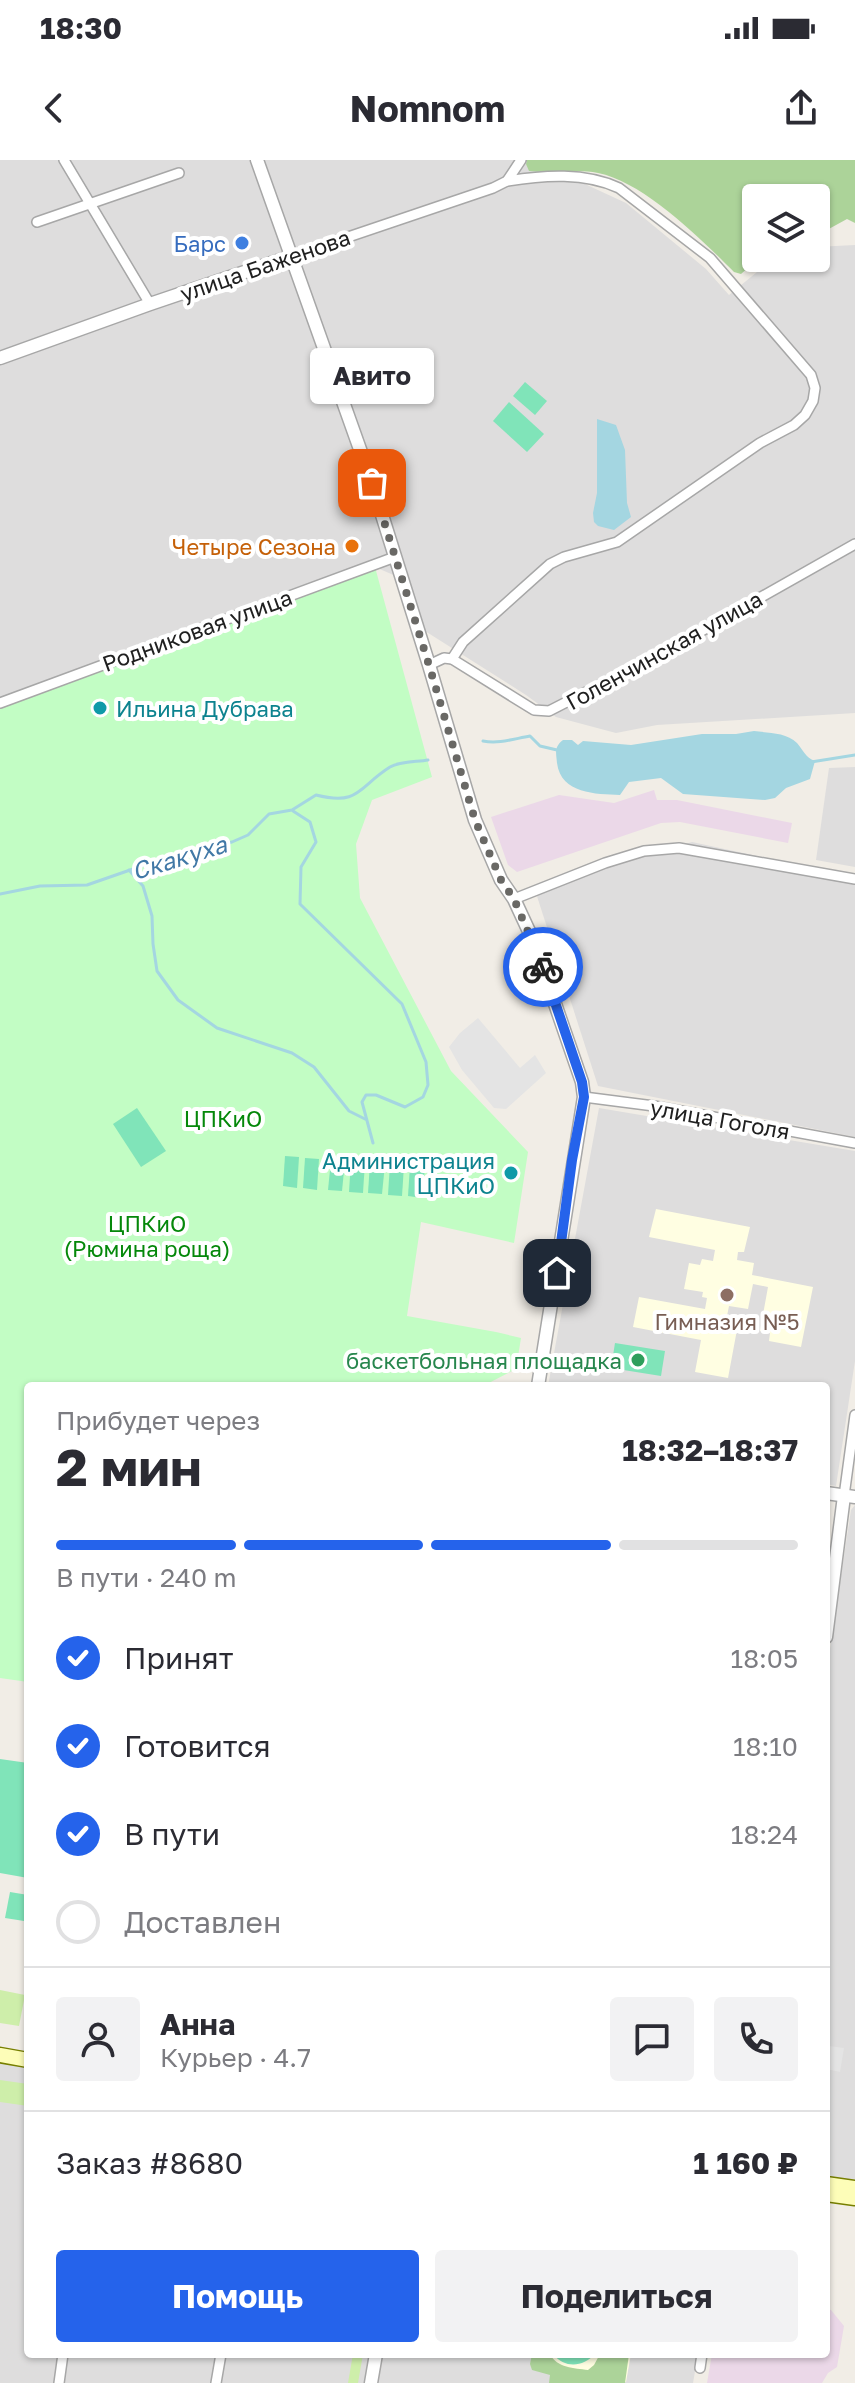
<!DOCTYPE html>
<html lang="ru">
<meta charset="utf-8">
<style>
:root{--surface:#fff;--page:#f2f2f3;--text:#2b2b33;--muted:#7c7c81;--line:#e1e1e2;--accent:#2563eb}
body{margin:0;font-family:"Golos Text",sans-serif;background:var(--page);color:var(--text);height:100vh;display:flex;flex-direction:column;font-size:30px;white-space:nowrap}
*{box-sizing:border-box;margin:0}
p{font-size:26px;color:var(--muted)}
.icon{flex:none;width:44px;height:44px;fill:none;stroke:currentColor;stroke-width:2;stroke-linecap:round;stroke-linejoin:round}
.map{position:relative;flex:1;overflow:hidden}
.panel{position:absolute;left:24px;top:1222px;width:806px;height:976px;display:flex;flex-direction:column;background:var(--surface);border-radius:8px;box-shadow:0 2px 6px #0004}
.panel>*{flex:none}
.tools{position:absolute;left:742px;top:24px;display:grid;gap:16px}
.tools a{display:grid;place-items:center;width:88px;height:88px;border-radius:8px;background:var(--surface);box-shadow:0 2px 6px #0004;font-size:40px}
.pin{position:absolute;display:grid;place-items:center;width:68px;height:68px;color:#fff;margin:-34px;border-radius:16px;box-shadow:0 4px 12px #0006}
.courier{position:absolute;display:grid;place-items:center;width:80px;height:80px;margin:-40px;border:6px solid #2563eb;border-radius:50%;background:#fff;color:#222;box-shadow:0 2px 10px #0007}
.bubble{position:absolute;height:56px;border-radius:8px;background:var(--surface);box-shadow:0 2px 6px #0004;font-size:26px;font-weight:700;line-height:56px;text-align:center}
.head em{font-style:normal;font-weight:700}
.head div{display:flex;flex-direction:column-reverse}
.head{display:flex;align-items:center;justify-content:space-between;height:136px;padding:0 32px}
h1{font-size:52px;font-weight:700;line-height:60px}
.bar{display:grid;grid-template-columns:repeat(4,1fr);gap:12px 8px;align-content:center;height:96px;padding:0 32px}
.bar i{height:10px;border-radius:6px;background:var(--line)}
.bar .selected{background:var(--accent)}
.bar p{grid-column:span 4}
.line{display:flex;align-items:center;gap:20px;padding:0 32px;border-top:2px solid var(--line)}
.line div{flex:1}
.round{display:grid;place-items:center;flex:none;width:84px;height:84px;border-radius:8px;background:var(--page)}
ol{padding:0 32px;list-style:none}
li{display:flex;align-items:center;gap:24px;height:88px}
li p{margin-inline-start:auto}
li .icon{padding:8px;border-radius:50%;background:var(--accent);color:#fff;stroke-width:4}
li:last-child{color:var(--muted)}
li i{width:44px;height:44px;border:4px solid var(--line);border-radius:50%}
.button{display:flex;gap:16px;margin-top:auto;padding:16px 32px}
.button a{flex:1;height:92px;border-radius:8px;background:var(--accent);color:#fff;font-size:32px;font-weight:700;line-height:92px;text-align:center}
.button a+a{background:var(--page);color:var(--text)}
.status{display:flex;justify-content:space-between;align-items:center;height:56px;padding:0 40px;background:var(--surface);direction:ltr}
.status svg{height:22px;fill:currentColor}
header{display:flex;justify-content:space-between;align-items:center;height:104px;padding:0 32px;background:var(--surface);font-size:36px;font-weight:700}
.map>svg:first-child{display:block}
.residential{fill:#dedddd}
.industrial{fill:#ebd8e8}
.education{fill:#fffee2}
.grass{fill:#ceeeaa}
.forest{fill:#acd399}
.park{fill:#c2fdc4}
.pitch{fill:#80e4b9}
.parking{fill:#e4e4e4}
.water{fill:#a4d6e1}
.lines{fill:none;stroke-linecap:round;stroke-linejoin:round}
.stream{stroke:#a4d6e1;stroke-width:3}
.minor-casing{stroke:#a7a7a7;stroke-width:12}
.tertiary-casing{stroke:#a7a7a7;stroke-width:15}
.secondary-casing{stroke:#777f00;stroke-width:17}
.minor{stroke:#fff;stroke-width:9}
.tertiary{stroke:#fff;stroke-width:12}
.secondary{stroke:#fdfdb8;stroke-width:14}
.done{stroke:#696865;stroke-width:8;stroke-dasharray:0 14.4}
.route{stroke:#2563eb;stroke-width:10}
.shop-dot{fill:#3f7fe0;stroke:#fff;stroke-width:3}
.food-dot{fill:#e8710a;stroke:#fff;stroke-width:3}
.culture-dot{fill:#0f9aa8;stroke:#fff;stroke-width:3}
.education-dot{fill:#8d6e63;stroke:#fff;stroke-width:3}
.leisure-dot{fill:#2e9e5b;stroke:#fff;stroke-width:3}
.labels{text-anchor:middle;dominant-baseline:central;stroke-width:8;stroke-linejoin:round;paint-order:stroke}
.shop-label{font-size:22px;fill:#366cbe;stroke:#fff;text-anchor:end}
.street-label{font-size:22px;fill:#202020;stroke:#fff}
.food-label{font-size:22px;fill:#c56008;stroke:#fff;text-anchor:end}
.culture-label{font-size:22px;fill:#0d838f;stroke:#fff;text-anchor:start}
.park-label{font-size:22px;fill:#05880a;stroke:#fff}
.education-label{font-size:22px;fill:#785e54;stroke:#fff}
.leisure-label{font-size:22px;fill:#27864d;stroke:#fff;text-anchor:end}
.water-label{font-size:24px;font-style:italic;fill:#4178a6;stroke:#fff}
</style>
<div class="status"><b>18:30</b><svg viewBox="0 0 49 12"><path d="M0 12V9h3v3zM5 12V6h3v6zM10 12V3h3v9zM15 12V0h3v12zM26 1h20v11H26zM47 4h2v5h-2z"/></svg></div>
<header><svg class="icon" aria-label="back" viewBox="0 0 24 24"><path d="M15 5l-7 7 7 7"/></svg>Nomnom<svg class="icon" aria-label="share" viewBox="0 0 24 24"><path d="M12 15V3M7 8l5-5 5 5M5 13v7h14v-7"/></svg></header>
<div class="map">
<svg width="855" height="2223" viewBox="0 0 855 2223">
<rect width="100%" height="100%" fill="#f1ede6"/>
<g class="residential">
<polygon points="0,0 533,0 626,43 706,109 729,135 774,98 816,98 816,87 855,85 855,553 657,565 616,573 556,557 526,535 425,471 405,420 375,407 0,546"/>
<polygon points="855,607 855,707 816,700 829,608"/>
<polygon points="692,682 855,717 855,977 598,926 535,730"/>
<polygon points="599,948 855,991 855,1201 836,1326 826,1324 826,1226 548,1226"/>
<polygon points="855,1345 855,2024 826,2020 826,1515 851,1350"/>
<polygon points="0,1897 28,1902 28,2194 698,2194 693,2223 0,2223"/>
</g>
<g class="industrial">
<polygon points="654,630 657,640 677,640 792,663 788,683 680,662 661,663 517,712 508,705 491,657 559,635 614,643"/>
<polygon points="826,2149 831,2150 844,2166 837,2207 828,2213 822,2223 707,2223 712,2194 826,2194"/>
</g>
<g class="education">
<polygon points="656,1049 750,1067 744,1092 738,1092 737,1100 754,1103 752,1115 813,1127 801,1187 769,1181 770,1173 760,1171 768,1127 753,1124 748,1149 729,1146 727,1156 739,1159 728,1218 695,1212 701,1180 633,1167 639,1137 705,1149 707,1138 702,1137 703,1132 684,1129 689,1103 700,1105 702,1099 713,1101 715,1090 649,1077"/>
<polygon points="538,2194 631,2194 626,2222 537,2204"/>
</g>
<g class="grass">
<polygon points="0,1830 25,1835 19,1866 0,1863"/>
<polygon points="0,1920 28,1924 28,1946 0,1942"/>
<polygon points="353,2194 363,2194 358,2223 348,2223"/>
</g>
<g class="forest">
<path d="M 527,0 L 855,0 L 855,63 L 847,59 L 816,76 L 816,38 L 756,38 L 756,98 L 759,98 L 741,114 L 734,112 C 702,80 644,22 598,13 C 576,9 552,14 529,11 L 526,4 Z"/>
<path d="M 532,2194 L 550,2194 C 557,2208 574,2208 588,2210 L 594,2205 L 600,2194 L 629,2194 L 625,2223 L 549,2223 L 550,2215 L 532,2210 L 530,2204 Z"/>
</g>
<polygon class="park" points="375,407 432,617 372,640 356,684 360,738 451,911 528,992 514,1083 421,1062 407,1156 496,1172 521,1178 516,1209 483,1226 28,1226 28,1522 0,1518 0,546"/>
<g class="pitch">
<polygon points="525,222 547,241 535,255 513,236"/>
<polygon points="509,242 544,274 527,292 493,261"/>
<polygon points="137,948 166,991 141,1007 113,964"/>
<polygon points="285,996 299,997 297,1028 283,1026"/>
<polygon points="305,998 319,999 317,1030 303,1028"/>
<polygon points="331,1000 345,1001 342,1031 328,1030"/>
<polygon points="351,1001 365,1002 363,1033 349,1032"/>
<polygon points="370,1003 385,1004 382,1034 368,1033"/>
<polygon points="390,1004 404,1006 402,1036 388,1035"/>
<polygon points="410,1006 425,1007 422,1038 408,1036"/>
<polygon points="615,1183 665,1191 661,1216 611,1208"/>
<polygon points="0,1599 28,1603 28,1718 0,1713"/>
<polygon points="10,1732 28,1735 24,1761 5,1758"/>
<path d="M 553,2194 L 595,2194 C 583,2207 565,2209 553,2194 Z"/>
</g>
<g class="parking">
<polygon points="478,858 520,908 535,895 546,913 506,949 494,948 462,910 449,887 460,873"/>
<polygon points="829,1886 844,1888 840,1912 826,1909"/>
</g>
<g class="water">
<polygon points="597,259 616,265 625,290 627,343 631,357 614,370 598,366 594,362 593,353 597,333"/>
<path d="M 754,571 C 768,573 786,572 797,583 C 804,591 805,597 815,601 L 810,619 L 786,628 L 775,638 L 765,640 L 683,634 L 661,618 L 629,622 L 620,635 C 596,634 561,634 557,603 C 556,592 554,587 563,580 L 572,580 L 578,585 L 583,581 L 631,585 L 702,574 L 736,574 Z"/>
</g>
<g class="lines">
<g class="stream">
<path d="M 483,581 C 499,584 513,579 530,576 L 540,586 L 557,590"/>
<polyline points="811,602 855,595"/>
<polyline points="293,651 310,662 316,682 301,707 300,744 402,844 426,902 428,925 423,937 405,947 376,935 366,935 362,942 373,983"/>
<polyline points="129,710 143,726 152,756 153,784 157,811 178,840 217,868 292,893 314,907 349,951 365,959"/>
<path d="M 0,734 L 40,726 L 87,725 L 156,701 L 232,682 L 248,675 L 269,654 L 292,650 L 316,635 C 360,646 358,627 390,607 C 400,601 417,602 428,600"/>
</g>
<defs>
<g id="minor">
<polyline points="64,0 150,144"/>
<polyline points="37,62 179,13"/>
<polyline points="292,96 493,28 507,21 521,0"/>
<path d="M 452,499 L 463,482 L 550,404 L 564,397 L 617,382 L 760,283 L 794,265 L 805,255 L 813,241 L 815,228 L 811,215 L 710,98 L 619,28 C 585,12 544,15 507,21"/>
<polyline points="429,505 444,498 452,499 534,550 549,551 666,491 855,384"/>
<polyline points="0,543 395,397"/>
<polyline points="514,739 605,703 644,691 679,688 855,719"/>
<polyline points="584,937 654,946 855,983"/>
<polyline points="844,1336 855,1255"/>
<polyline points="700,2208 702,2194"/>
<polyline points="59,2223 63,2194"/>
<polyline points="216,2223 221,2194"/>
</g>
<g id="tertiary">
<polyline points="257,0 372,323 429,505 475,660 501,720 514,739 533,780 582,922 584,937 538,1226"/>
<polyline points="0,198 150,144 292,96"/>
<polyline points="826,1333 855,1337"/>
<polyline points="826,1477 844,1336"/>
<polyline points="371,2223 376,2194"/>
</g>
<g id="secondary">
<polyline points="0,1895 28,1900"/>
<polyline points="826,2024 855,2028"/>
<polyline points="826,2034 855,2038"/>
</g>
</defs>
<use href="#minor" class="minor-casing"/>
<use href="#tertiary" class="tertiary-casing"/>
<use href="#secondary" class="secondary-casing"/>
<use href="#minor" class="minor"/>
<use href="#tertiary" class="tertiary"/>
<use href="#secondary" class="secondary"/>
</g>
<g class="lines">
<polyline class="done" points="372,323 429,505 475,660 501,720 514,739 543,807"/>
<polyline class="route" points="543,807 582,922 584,937 572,1000 557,1113"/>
</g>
<circle class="shop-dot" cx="242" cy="83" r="8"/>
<circle class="food-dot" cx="352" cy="386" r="8"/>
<g class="culture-dot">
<circle cx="100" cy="548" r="8"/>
<circle cx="511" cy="1013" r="8"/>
</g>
<circle class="education-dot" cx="727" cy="1135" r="8"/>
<circle class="leisure-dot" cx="638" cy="1200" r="8"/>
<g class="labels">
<g class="shop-label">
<text x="226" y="83">Барс</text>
</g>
<g class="street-label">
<text transform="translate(265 105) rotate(-19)">улица Баженова</text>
<text transform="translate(197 470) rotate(-20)">Родниковая улица</text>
<text transform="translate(664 490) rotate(-29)">Голенчинская улица</text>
<text transform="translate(720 959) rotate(10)">улица Гоголя</text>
</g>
<g class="food-label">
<text x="336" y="386">Четыре Сезона</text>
</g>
<g class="culture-label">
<text x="116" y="548">Ильина Дубрава</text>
<text x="495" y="1000" text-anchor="end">Администрация<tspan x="495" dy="25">ЦПКиО</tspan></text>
</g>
<g class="park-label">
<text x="223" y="958">ЦПКиО</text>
<text x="147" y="1063">ЦПКиО<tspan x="147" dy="25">(Рюмина роща)</tspan></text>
</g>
<g class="education-label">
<text x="727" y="1161">Гимназия №5</text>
</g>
<g class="leisure-label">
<text x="622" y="1200">баскетбольная площадка</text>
</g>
<g class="water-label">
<text transform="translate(179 697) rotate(-17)">Скакуха</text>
</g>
</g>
</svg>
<div class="tools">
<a><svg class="icon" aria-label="layers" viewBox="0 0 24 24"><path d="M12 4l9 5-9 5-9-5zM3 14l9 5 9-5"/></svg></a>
</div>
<div class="pin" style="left:372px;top:323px;background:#ea580c"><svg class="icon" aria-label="bag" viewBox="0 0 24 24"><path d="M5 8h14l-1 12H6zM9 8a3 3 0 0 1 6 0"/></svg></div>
<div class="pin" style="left:557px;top:1113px;background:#1f2937"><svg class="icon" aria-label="home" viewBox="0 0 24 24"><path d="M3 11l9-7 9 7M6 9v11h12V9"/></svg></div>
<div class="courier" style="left:543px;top:807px"><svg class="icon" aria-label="bike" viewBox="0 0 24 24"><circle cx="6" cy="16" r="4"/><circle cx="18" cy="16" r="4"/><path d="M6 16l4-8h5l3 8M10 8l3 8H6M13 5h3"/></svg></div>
<div class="bubble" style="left:310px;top:188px;width:124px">Авито</div>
<section class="panel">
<div class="head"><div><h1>2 мин</h1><p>Прибудет через</p></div><em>18:32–18:37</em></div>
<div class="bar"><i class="selected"></i><i class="selected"></i><i class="selected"></i><i></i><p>В пути · 240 m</p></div>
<ol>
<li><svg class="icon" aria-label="check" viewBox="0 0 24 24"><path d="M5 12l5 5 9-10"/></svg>Принят<p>18:05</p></li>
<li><svg class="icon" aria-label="check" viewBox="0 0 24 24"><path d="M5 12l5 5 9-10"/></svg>Готовится<p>18:10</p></li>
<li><svg class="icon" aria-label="check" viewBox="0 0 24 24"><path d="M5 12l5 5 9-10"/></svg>В пути<p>18:24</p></li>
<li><i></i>Доставлен</li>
</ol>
<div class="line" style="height:144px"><a class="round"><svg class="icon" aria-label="person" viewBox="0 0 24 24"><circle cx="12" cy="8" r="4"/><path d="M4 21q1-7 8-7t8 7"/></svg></a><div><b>Анна</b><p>Курьер · 4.7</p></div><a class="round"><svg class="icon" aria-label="chat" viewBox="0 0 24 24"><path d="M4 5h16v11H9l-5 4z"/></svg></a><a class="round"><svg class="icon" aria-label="phone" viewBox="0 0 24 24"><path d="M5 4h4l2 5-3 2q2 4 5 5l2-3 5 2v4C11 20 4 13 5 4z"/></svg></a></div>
<div class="line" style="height:104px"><div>Заказ #8680</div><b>1 160 ₽</b></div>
<div class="button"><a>Помощь</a><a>Поделиться</a></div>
</section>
</div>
